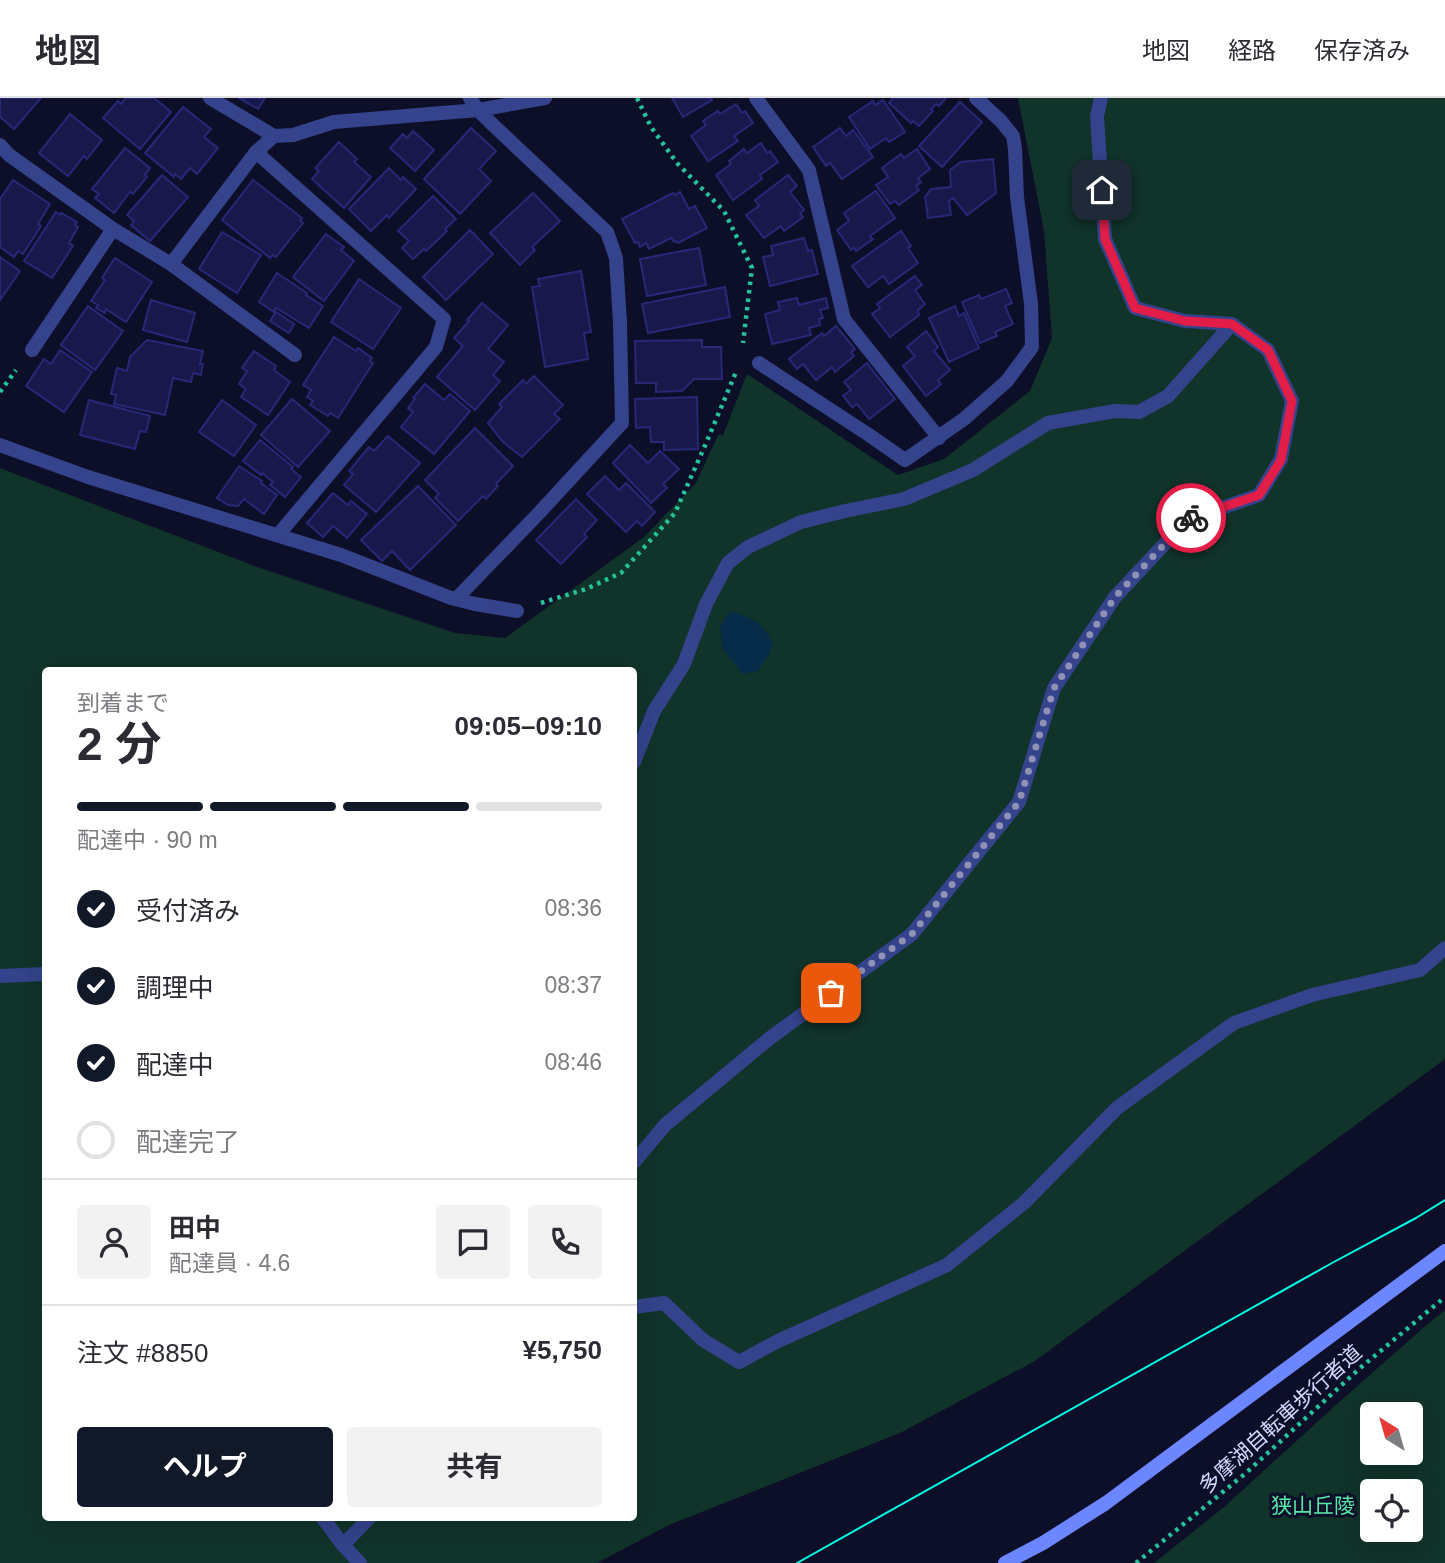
<!DOCTYPE html>
<html lang="ja">
<meta charset="utf-8">
<style>
:root{--surface:#fff;--page:#f2f2f3;--text:#2b2b33;--muted:#7c7c81;--line:#e1e1e2;--accent:#111827}
body{margin:0;font-family:Arial,"Noto Sans JP",sans-serif;background:var(--page);color:var(--text);height:100vh;display:flex;flex-direction:column;font-size:26px;white-space:nowrap}
*{box-sizing:border-box;margin:0}
p{font-size:23px;color:var(--muted)}
.icon{flex:none;width:38px;height:38px;fill:none;stroke:currentColor;stroke-width:2;stroke-linecap:round;stroke-linejoin:round}
.map{position:relative;flex:1;overflow:hidden}
.panel{position:absolute;left:42px;top:569px;width:595px;height:854px;display:flex;flex-direction:column;background:var(--surface);border-radius:7px;box-shadow:0 7px 28px #0002}
.panel>*{flex:none}
.needle{width:46px;rotate:323deg}
.tools{position:absolute;left:1360px;top:1304px;display:grid;gap:14px}
.tools a{display:grid;place-items:center;width:63px;height:63px;border-radius:7px;background:var(--surface);box-shadow:0 7px 28px #0002;font-size:35px}
.pin{position:absolute;display:grid;place-items:center;width:60px;height:60px;color:#fff;margin:-30px;border-radius:14px;box-shadow:0 4px 10px #0006}
.courier{position:absolute;display:grid;place-items:center;width:70px;height:70px;margin:-35px;border:5px solid #e11d48;border-radius:50%;background:#fff;color:#222;box-shadow:0 2px 9px #0007}
.head em{font-style:normal;font-weight:700}
.head div{display:flex;flex-direction:column-reverse}
.head{display:flex;align-items:center;justify-content:space-between;height:119px;padding:0 35px}
h1{font-size:46px;font-weight:700;line-height:52px}
.bar{display:grid;grid-template-columns:repeat(4,1fr);gap:10px 7px;align-content:center;height:84px;padding:0 35px}
.bar i{height:9px;border-radius:5px;background:var(--line)}
.bar .current{background:var(--accent)}
.bar p{grid-column:span 4}
.line{display:flex;align-items:center;gap:18px;padding:0 35px;border-top:2px solid var(--line)}
.line div{flex:1}
.round{display:grid;place-items:center;flex:none;width:74px;height:74px;border-radius:7px;background:var(--page)}
ol{padding:0 35px;list-style:none}
li{display:flex;align-items:center;gap:21px;height:77px}
li p{margin-inline-start:auto}
li .icon{padding:7px;border-radius:50%;background:var(--accent);color:#fff;stroke-width:4}
li:last-child{color:var(--muted)}
li i{width:38px;height:38px;border:4px solid var(--line);border-radius:50%}
.primary-button{display:flex;gap:14px;margin-top:auto;padding:14px 35px}
.primary-button a{flex:1;height:80px;border-radius:7px;background:var(--accent);color:#fff;font-size:28px;font-weight:700;line-height:80px;text-align:center}
.primary-button a+a{background:var(--page);color:var(--text)}
header{display:flex;align-items:center;gap:42px;box-sizing:border-box;height:98px;padding:0 35px;background:var(--surface);border-bottom:2px solid var(--line)}
header strong{font-size:33px}
nav{display:flex;gap:38px;margin-inline-start:auto;font-size:24px}
.map>svg:first-child{display:block}
.green{fill:#10332a;fill-rule:evenodd}
.water{fill:#062c49}
.building{fill:#18184b;stroke:#282879;stroke-width:2}
.lines{fill:none;stroke-linecap:round;stroke-linejoin:round}
.path{stroke:#25c399;stroke-width:4.5;stroke-dasharray:3.5 5;stroke-linecap:butt}
.lane{stroke:#34438b;stroke-width:14}
.street{stroke:#34438b;stroke-width:14}
.secondary{stroke:#6c86ff;stroke-width:14}
.tram{stroke:#01ffe4;stroke-width:2}
.done{stroke:#8f92b4;stroke-width:7;stroke-dasharray:0 12.6}
.route{stroke:#e11d48;stroke-width:9}
.labels{text-anchor:middle;dominant-baseline:central;stroke-width:6;stroke-linejoin:round;paint-order:stroke}
.street-label{font-size:21px;fill:#d5d9ff;stroke:#0d0e28}
.park-label{font-size:21px;fill:#56eaa7;stroke:#0d0e28}
</style>
<header>
<strong>地図</strong>
<nav><a>地図</a><a>経路</a><a>保存済み</a></nav>
</header>
<div class="map">
<svg width="1445" height="1465" viewBox="0 0 1445 1465">
<rect width="100%" height="100%" fill="#0d0e28"/>
<g class="green">
<path d="M 1018,0 L 1445,0 L 1445,961 L 1035,1263 L 900,1335 L 669,1427 L 597,1465 L 0,1465 L 0,370 L 257,469 L 455,535 L 505,540 L 644,439 L 696,385 L 718,337 L 723,337 L 747,276 L 898,377 L 944,361 L 1030,293 L 1052,240 L 1044,133 ZM 46,572 L 634,572 L 634,1419 L 46,1419 Z"/>
<path d="M 1445,1212 L 1445,1465 L 1154,1465 L 1224,1409 L 1338,1305 L 1430,1224 ZM 1372,1316 L 1410,1316 L 1410,1354 L 1372,1354 ZM 1372,1393 L 1410,1393 L 1410,1432 L 1372,1432 Z"/>
</g>
<path class="water" d="M 730,513 C 752,520 764,525 773,546 L 768,558 L 758,573 L 742,576 L 723,551 L 720,529 Z"/>
<g class="building">
<polygon points="0,0 41,0 14,31 0,19"/>
<polygon points="126,0 154,0 171,14 140,51 103,20 118,3 121,6"/>
<polygon points="239,0 265,0 258,11"/>
<polygon points="672,0 711,0 712,2 683,19"/>
<polygon points="893,0 946,0 939,8 936,6 931,11 933,13 919,28 913,23 911,25 889,5"/>
<polygon points="883,2 905,34 889,44 886,40 870,51 849,19 873,3 875,7"/>
<polygon points="960,4 982,24 942,69 919,48"/>
<polygon points="736,6 742,15 745,13 753,25 734,38 738,43 708,63 691,38 706,27 703,23 718,13 720,16"/>
<polygon points="183,9 211,31 204,39 218,50 197,76 190,70 181,81 175,76 174,79 145,55"/>
<polygon points="70,16 102,42 87,61 84,58 68,78 39,55"/>
<polygon points="471,30 496,53 479,71 491,83 460,116 424,81"/>
<polygon points="840,30 846,38 853,32 873,59 842,81 830,65 826,68 813,49"/>
<polygon points="413,33 434,52 415,73 390,50 403,36 407,40"/>
<polygon points="339,44 357,61 354,64 371,79 344,110 312,81 319,73 315,70"/>
<polygon points="761,45 767,55 770,53 778,64 760,77 762,81 733,102 716,77 731,66 729,63 744,51 747,55"/>
<polygon points="125,50 150,70 145,77 147,79 133,96 130,94 114,115 95,100 99,96 92,91"/>
<polygon points="917,51 930,71 918,80 921,84 916,88 919,92 899,107 895,103 890,106 876,87 888,79 882,70 901,56 904,60"/>
<polygon points="993,61 996,95 967,117 953,100 949,103 951,117 928,120 925,99 931,91 951,89 950,72 961,64"/>
<polygon points="389,70 401,82 403,79 416,91 389,120 387,117 371,133 349,111"/>
<polygon points="162,77 188,99 150,143 131,127 134,123 127,117"/>
<polygon points="788,77 797,88 790,94 804,112 800,115 803,119 784,133 781,128 764,140 746,117 759,108 755,102"/>
<polygon points="13,82 50,106 38,126 41,128 23,156 18,153 14,159 0,149 0,101"/>
<polygon points="253,82 302,120 300,122 303,125 276,159 273,157 270,160 222,122"/>
<polygon points="876,93 895,120 870,138 873,141 856,153 854,150 851,152 837,132 849,123 844,115"/>
<polygon points="680,94 689,111 695,108 707,130 678,145 676,143 674,144 671,140 649,151 646,145 640,149 638,144 635,145 622,121 673,95 675,97"/>
<polygon points="533,95 560,123 532,149 535,152 520,167 490,135"/>
<polygon points="433,98 456,121 445,131 447,133 426,153 424,151 413,161 402,150 409,143 398,133"/>
<polygon points="56,114 60,117 61,115 77,124 75,127 78,129 69,145 73,148 52,180 24,163"/>
<polygon points="470,132 493,156 446,202 423,179"/>
<polygon points="901,133 911,148 908,150 918,165 889,186 883,178 868,189 852,168"/>
<polygon points="222,134 261,157 237,195 199,171"/>
<polygon points="326,136 344,149 341,152 354,163 324,203 293,179"/>
<polygon points="804,140 808,153 812,152 818,176 770,188 763,159 773,157 771,148"/>
<polygon points="699,150 706,187 647,198 640,161"/>
<polygon points="0,159 20,173 0,202"/>
<polygon points="115,160 152,184 126,224 106,211 105,215 96,210 98,207 91,203 105,182 102,180"/>
<polygon points="581,173 591,234 584,235 588,261 545,269 532,189 540,188 538,181"/>
<polygon points="277,175 307,195 306,197 323,208 309,230 276,210 274,214 259,204"/>
<polygon points="915,178 922,187 915,192 925,206 918,212 919,217 890,239 872,216 880,210 877,206"/>
<polygon points="359,181 401,210 373,251 331,224"/>
<polygon points="725,189 730,219 648,235 642,206"/>
<polygon points="1006,191 1012,205 1005,208 1013,226 995,234 997,238 980,245 962,204 979,197 981,201"/>
<polygon points="797,200 799,207 826,200 828,210 820,212 823,220 819,221 820,227 809,230 811,237 772,246 765,216 780,212 778,204"/>
<polygon points="151,202 195,215 187,244 143,232"/>
<polygon points="482,205 508,227 488,251 504,264 493,277 500,283 475,312 437,279 463,248 454,240 469,223 467,222"/>
<polygon points="88,208 123,233 95,272 61,247"/>
<polygon points="955,208 959,218 964,215 979,250 949,264 929,220"/>
<polygon points="276,214 294,226 289,235 270,223"/>
<polygon points="836,228 855,251 851,254 854,258 835,274 832,269 816,282 803,266 797,271 789,261 822,235 824,238"/>
<polygon points="926,233 938,249 934,253 950,272 938,282 941,286 926,298 903,268 915,258 907,249"/>
<polygon points="334,239 356,253 358,250 372,260 370,263 373,265 338,320 330,315 328,318 310,307 313,303 307,299 311,292 303,287"/>
<polygon points="147,242 203,253 200,266 203,266 201,277 193,275 191,284 173,280 165,317 114,306 116,297 111,296 117,270 127,273 130,259"/>
<polygon points="702,242 702,249 721,249 722,281 694,281 682,293 656,294 656,285 636,285 635,243"/>
<polygon points="60,252 92,274 64,314 26,288 44,261 51,266"/>
<polygon points="254,253 276,268 274,272 290,284 268,317 241,299 246,291 239,286 247,273 242,270"/>
<polygon points="867,265 895,301 869,321 857,306 852,309 843,298 851,292 844,284"/>
<polygon points="534,278 563,307 554,316 560,321 522,359 503,344 488,325 502,309 499,306 523,282 526,286"/>
<polygon points="425,286 444,302 450,296 470,313 434,356 401,329 413,314 408,310 415,301 413,300"/>
<polygon points="697,299 698,351 664,352 664,344 651,344 650,329 636,330 635,301"/>
<polygon points="292,301 330,333 298,369 261,337"/>
<polygon points="89,302 150,318 146,334 140,333 135,351 80,337"/>
<polygon points="222,302 256,327 234,358 199,334"/>
<polygon points="475,330 513,368 496,386 498,388 486,401 483,398 458,423 435,400 439,396 425,382"/>
<polygon points="388,338 420,365 376,414 344,387 353,376 349,373 369,349 374,353"/>
<polygon points="260,342 293,369 291,371 301,379 285,399 270,387 273,384 262,375 261,377 243,363"/>
<polygon points="630,347 648,365 660,353 679,371 663,386 667,390 651,405 613,365"/>
<polygon points="239,368 262,383 261,385 277,397 264,416 244,401 238,408 228,407 217,400"/>
<polygon points="605,378 619,392 626,385 655,414 642,428 637,423 626,434 587,396"/>
<polygon points="418,388 456,427 410,472 392,453 382,463 361,442"/>
<polygon points="333,395 348,407 351,403 367,416 347,440 333,428 323,439 307,425"/>
<polygon points="576,401 597,422 584,436 587,439 561,466 536,442"/>
</g>
<g class="lines">
<g class="path">
<polyline points="637,0 651,29 677,65 724,113 752,170 743,245"/>
<polyline points="0,294 16,272"/>
<polyline points="541,505 586,491 621,475 675,415 707,343 736,274"/>
<polyline points="1136,1465 1246,1375 1359,1271 1445,1199"/>
</g>
<g class="lane">
<polyline points="171,166 295,257"/>
<polyline points="634,664 654,613 684,566 706,506 728,465 748,449 801,424 845,413 904,401 973,372 1048,325 1115,313 1139,314 1168,298 1232,226"/>
<polyline points="0,878 46,876"/>
<polyline points="634,1064 665,1027 770,940 912,836 1019,704 1054,590 1115,499 1187,422 1259,397 1281,361 1292,303 1268,252 1232,226 1185,223 1135,210 1105,141 1097,18 1101,0"/>
<polyline points="634,1209 664,1205 703,1242 739,1264 778,1243 947,1167 1025,1104 1117,1010 1234,925 1312,897 1420,872 1445,850"/>
<polyline points="322,1419 343,1447 360,1465"/>
<polyline points="343,1447 370,1419"/>
</g>
<g class="street">
<polyline points="210,0 274,38 293,37 334,24 478,12 545,0"/>
<polyline points="756,0 809,72 844,221 939,340"/>
<polyline points="274,38 256,54 444,221 436,249 278,437"/>
<polyline points="0,47 9,57 113,131 171,166 256,54"/>
<polyline points="32,252 113,131"/>
<polyline points="759,265 869,337 905,362 964,321 1007,283 1032,249 1031,206 1017,99 1015,51 1013,38 1001,23 976,0"/>
<polyline points="0,347 88,379 341,457 451,500 457,500 538,416 622,325 620,225 616,160 607,134 493,27 478,12 470,0"/>
<polyline points="451,500 475,506 517,513"/>
</g>
<polyline class="secondary" points="1005,1465 1043,1445 1106,1405 1445,1153"/>
<polyline class="tram" points="797,1465 1332,1165 1416,1120 1445,1102"/>
</g>
<g class="lines">
<polyline class="done" points="831,895 912,836 1019,704 1054,590 1115,499 1187,422 1191,420"/>
<polyline class="route" points="1102,92 1105,141 1135,210 1185,223 1232,226 1268,252 1292,303 1281,362 1259,397 1191,420"/>
</g>
<g class="labels">
<g class="street-label">
<text transform="translate(1280 1321) rotate(-42)">多摩湖自転車歩行者道</text>
</g>
<g class="park-label">
<text x="1313" y="1407">狭山丘陵</text>
</g>
</g>
</svg>
<div class="tools">
<a><svg class="needle" viewBox="-14 -14 28 28"><path d="M0-13l5 13h-10z" fill="#e53935"/><path d="M0 13l5-13h-10z" fill="#7c7c81"/></svg></a>
<a><svg class="icon" aria-label="locate" viewBox="0 0 24 24"><circle cx="12" cy="12" r="6"/><path d="M12 2v4M12 18v4M2 12h4M18 12h4"/></svg></a>
</div>
<div class="pin" style="left:831px;top:895px;background:#ea580c"><svg class="icon" aria-label="bag" viewBox="0 0 24 24"><path d="M5 8h14l-1 12H6zM9 8a3 3 0 0 1 6 0"/></svg></div>
<div class="pin" style="left:1102px;top:92px;background:#1f2937"><svg class="icon" aria-label="home" viewBox="0 0 24 24"><path d="M3 11l9-7 9 7M6 9v11h12V9"/></svg></div>
<div class="courier" style="left:1191px;top:420px"><svg class="icon" aria-label="bike" viewBox="0 0 24 24"><circle cx="6" cy="16" r="4"/><circle cx="18" cy="16" r="4"/><path d="M6 16l4-8h5l3 8M10 8l3 8H6M13 5h3"/></svg></div>
<section class="panel">
<div class="head"><div><h1>2 分</h1><p>到着まで</p></div><em>09:05–09:10</em></div>
<div class="bar"><i class="current"></i><i class="current"></i><i class="current"></i><i></i><p>配達中 · 90 m</p></div>
<ol>
<li><svg class="icon" aria-label="check" viewBox="0 0 24 24"><path d="M5 12l5 5 9-10"/></svg>受付済み<p>08:36</p></li>
<li><svg class="icon" aria-label="check" viewBox="0 0 24 24"><path d="M5 12l5 5 9-10"/></svg>調理中<p>08:37</p></li>
<li><svg class="icon" aria-label="check" viewBox="0 0 24 24"><path d="M5 12l5 5 9-10"/></svg>配達中<p>08:46</p></li>
<li><i></i>配達完了</li>
</ol>
<div class="line" style="height:126px"><a class="round"><svg class="icon" aria-label="person" viewBox="0 0 24 24"><circle cx="12" cy="8" r="4"/><path d="M4 21q1-7 8-7t8 7"/></svg></a><div><b>田中</b><p>配達員 · 4.6</p></div><a class="round"><svg class="icon" aria-label="chat" viewBox="0 0 24 24"><path d="M4 5h16v11H9l-5 4z"/></svg></a><a class="round"><svg class="icon" aria-label="phone" viewBox="0 0 24 24"><path d="M5 4h4l2 5-3 2q2 4 5 5l2-3 5 2v4C11 20 4 13 5 4z"/></svg></a></div>
<div class="line" style="height:91px"><div>注文 #8850</div><b>¥5,750</b></div>
<div class="primary-button"><a>ヘルプ</a><a>共有</a></div>
</section>
</div>
